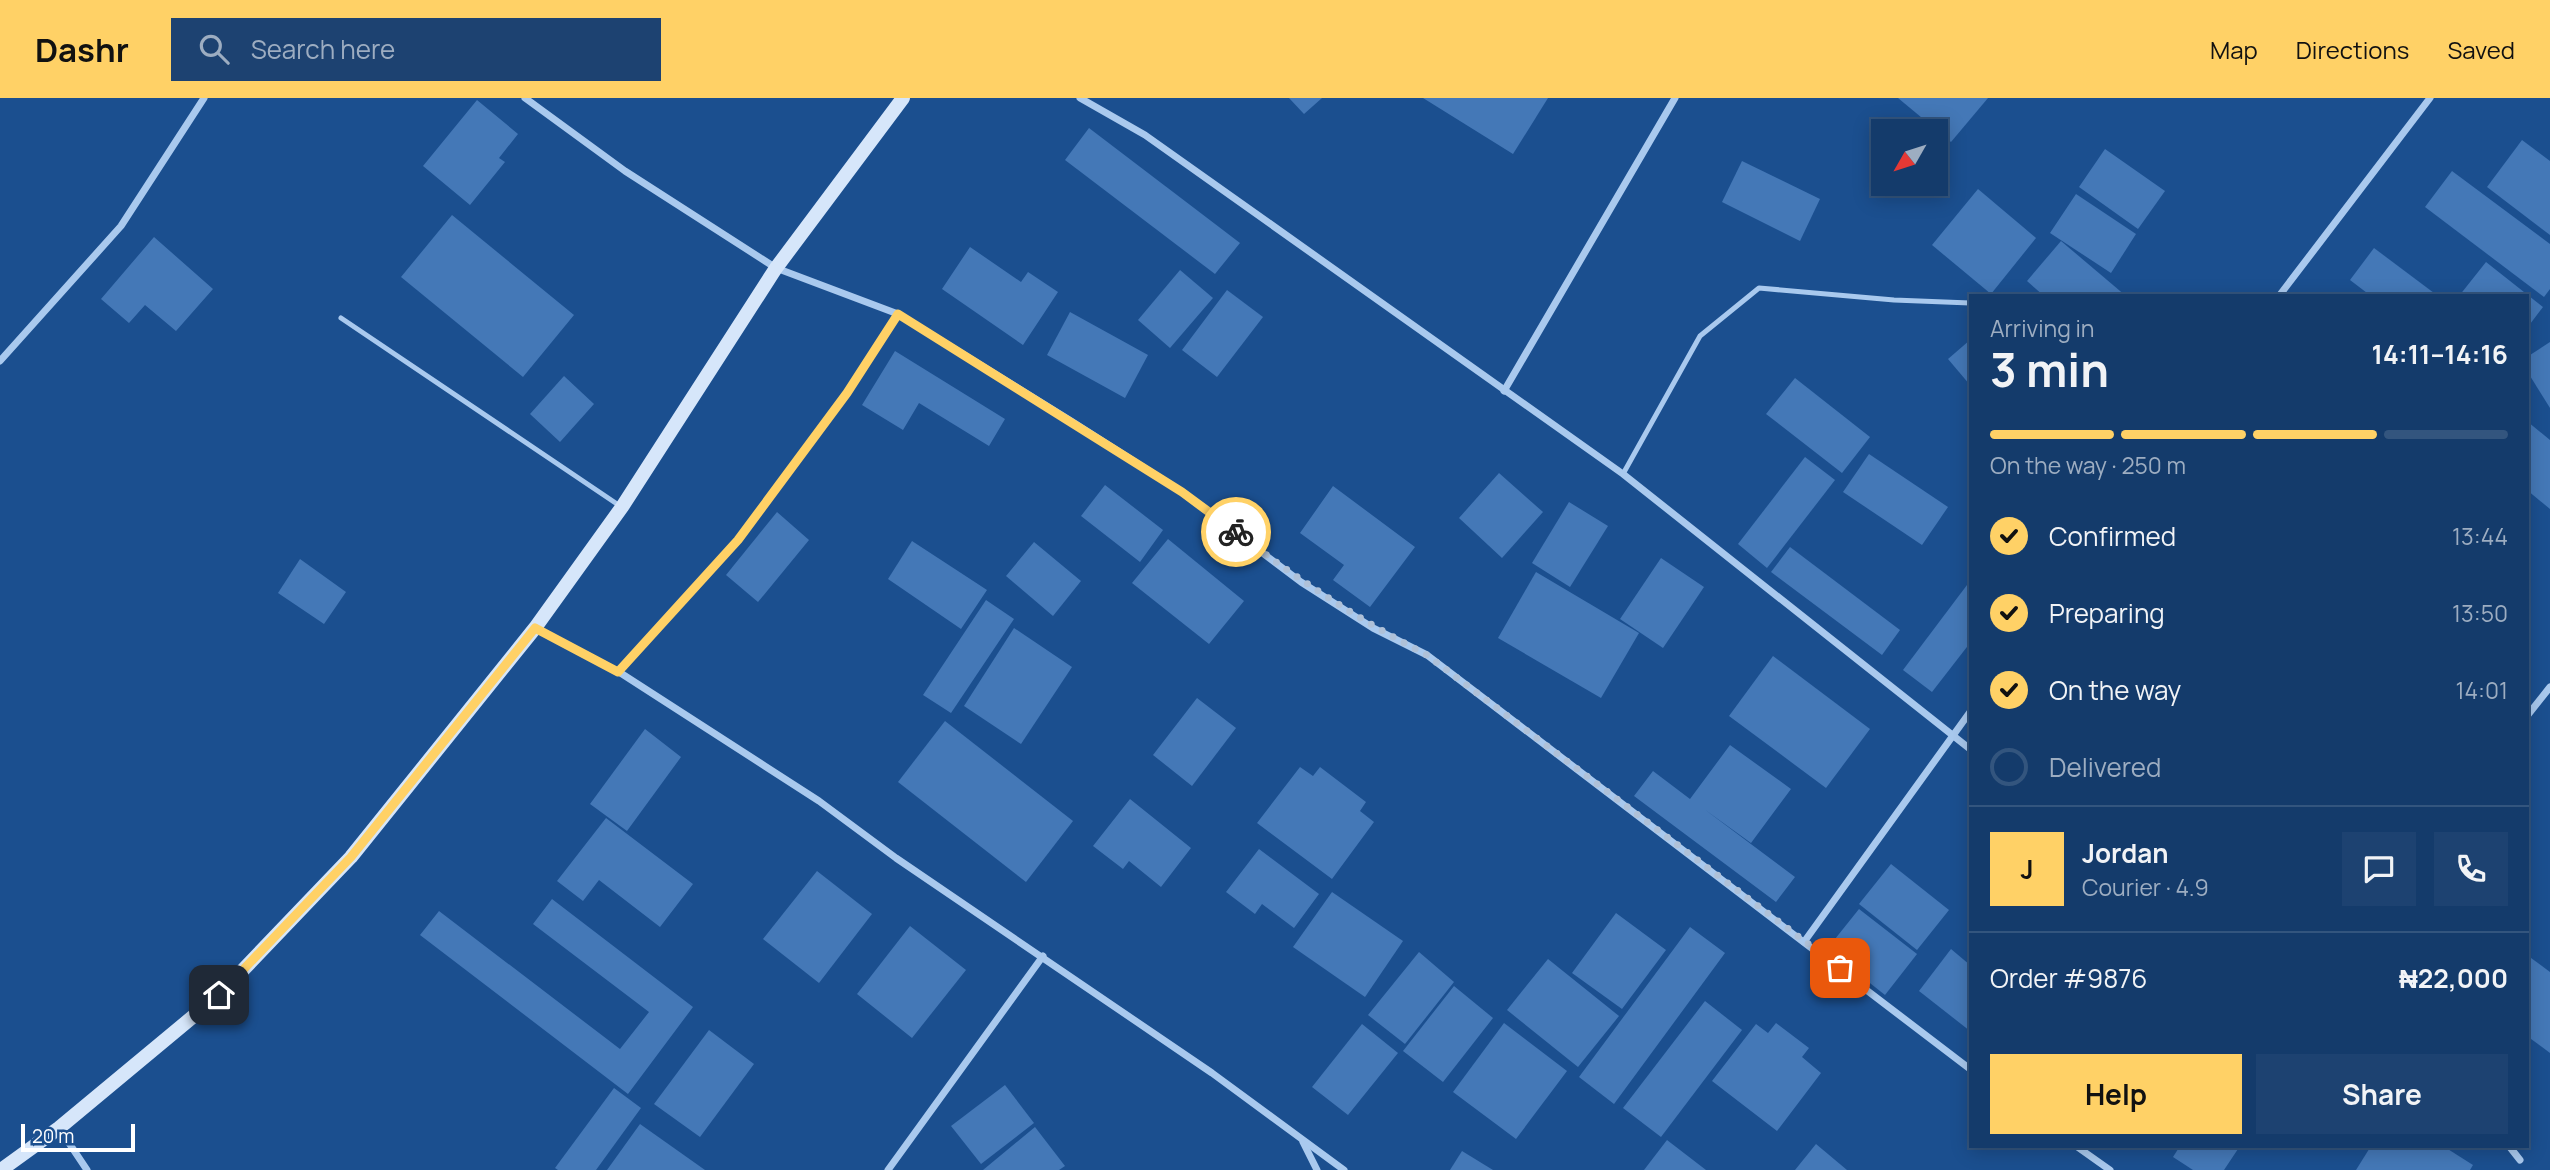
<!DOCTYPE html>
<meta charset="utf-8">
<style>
:root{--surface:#143b6b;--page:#1d4271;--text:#f1f3f6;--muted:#9dadc1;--line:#33557e;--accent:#ffd166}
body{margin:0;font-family:Manrope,sans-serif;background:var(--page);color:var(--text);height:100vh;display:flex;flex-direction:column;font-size:26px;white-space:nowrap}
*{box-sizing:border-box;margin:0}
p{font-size:23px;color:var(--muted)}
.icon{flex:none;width:38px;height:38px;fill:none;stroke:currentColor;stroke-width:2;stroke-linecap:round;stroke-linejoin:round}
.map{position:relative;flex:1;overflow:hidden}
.panel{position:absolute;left:1969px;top:196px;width:560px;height:854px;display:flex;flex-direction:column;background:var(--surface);border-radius:0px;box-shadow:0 4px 18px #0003,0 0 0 2px var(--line)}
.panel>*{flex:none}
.needle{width:46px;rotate:231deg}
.controls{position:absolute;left:1871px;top:21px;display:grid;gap:14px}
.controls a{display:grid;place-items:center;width:77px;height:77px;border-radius:0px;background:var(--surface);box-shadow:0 4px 18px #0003,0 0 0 2px var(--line);font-size:35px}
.scale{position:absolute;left:21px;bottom:18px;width:114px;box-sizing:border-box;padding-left:7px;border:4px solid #fff;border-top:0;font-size:19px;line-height:24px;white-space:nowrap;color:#fff;-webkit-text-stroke:5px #1b4f8f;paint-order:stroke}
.pin{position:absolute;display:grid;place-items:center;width:60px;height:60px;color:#fff;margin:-30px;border-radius:14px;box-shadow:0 4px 10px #0006}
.courier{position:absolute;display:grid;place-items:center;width:70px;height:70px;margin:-35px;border:5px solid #ffd166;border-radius:50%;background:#fff;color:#222;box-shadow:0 2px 9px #0007}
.head em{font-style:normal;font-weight:700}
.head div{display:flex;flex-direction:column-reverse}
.head{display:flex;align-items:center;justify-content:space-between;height:119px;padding:0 21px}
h1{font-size:46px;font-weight:700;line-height:52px}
.bar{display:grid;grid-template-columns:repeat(4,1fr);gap:10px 7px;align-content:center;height:84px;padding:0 21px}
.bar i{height:9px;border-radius:5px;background:var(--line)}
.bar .on{background:var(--accent)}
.bar p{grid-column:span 4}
.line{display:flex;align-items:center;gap:18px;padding:0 21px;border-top:2px solid var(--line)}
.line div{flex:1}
.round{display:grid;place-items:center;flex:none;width:74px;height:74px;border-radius:0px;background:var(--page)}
ol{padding:0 21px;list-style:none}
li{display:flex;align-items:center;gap:21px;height:77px}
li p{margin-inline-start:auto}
li .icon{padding:7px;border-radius:50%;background:var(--accent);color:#111;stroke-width:4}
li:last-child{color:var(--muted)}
li i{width:38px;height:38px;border:4px solid var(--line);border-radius:50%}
.button{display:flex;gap:14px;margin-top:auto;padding:14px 21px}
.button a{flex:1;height:80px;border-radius:0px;background:var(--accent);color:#111;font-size:28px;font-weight:700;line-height:80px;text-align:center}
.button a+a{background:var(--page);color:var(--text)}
header{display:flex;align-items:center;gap:42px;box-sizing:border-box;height:98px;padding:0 35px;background:var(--accent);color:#111}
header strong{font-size:33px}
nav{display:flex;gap:38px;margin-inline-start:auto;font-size:24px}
.search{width:490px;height:63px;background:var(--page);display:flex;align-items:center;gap:18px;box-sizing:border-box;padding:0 24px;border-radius:0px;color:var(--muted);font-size:26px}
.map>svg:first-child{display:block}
.building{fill:#4478b7}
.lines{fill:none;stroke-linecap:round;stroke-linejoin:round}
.lane{stroke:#a9c9ee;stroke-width:5}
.street{stroke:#a9c9ee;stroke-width:7}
.secondary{stroke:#d6e6fa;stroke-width:14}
.done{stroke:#afc1d8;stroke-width:7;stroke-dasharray:0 12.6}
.route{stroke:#ffd166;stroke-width:9}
</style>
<header>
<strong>Dashr</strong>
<div class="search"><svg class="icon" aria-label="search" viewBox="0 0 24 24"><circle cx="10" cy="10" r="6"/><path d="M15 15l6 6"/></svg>Search here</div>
<nav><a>Map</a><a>Directions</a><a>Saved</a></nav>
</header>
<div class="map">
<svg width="2550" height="1072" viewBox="0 0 2550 1072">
<rect width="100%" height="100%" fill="#1b4f8f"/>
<g class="building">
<polygon points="1289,0 1322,0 1304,16"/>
<polygon points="1423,0 1548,0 1513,56"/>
<polygon points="1898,0 1988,0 1951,44"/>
<polygon points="477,2 518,36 499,60 505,64 470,107 423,68"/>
<polygon points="1089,30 1240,145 1215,176 1065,62"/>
<polygon points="2522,42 2550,63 2550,137 2487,89"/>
<polygon points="2105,51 2165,93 2138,131 2079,89"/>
<polygon points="1742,63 1820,101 1800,143 1722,104"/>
<polygon points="2452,73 2550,146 2550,191 2544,199 2425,109"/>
<polygon points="1978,91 2036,140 1991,196 1932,147"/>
<polygon points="2076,96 2136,136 2111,175 2050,135"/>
<polygon points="452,117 574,217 523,279 401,179"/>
<polygon points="154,139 213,191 176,233 145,207 129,225 101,201"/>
<polygon points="2061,143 2126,198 2044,198 2027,183"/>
<polygon points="970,149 1021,184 1028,174 1058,194 1023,247 942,191"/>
<polygon points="2374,150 2438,198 2371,198 2350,182"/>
<polygon points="2486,164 2543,209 2527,230 2527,198 2459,198"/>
<polygon points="1180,172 1213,200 1170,250 1138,222"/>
<polygon points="1227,192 1263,219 1217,279 1182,252"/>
<polygon points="1070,214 1148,257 1125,300 1047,257"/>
<polygon points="1970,242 1970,287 1948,261"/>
<polygon points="2550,244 2550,310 2527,273 2527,259"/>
<polygon points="895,253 1005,321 989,348 919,305 903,332 862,307"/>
<polygon points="564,278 594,306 560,344 530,316"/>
<polygon points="1795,280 1870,339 1842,375 1766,316"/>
<polygon points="2527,317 2531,320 2528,324 2550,342 2550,411 2527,392"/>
<polygon points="1869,356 1948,409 1922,447 1843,394"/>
<polygon points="1805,359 1835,382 1767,470 1738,446"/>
<polygon points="1499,375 1543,414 1502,460 1459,420"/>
<polygon points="1105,387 1163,432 1140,464 1081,418"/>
<polygon points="1333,388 1415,449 1370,509 1333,482 1344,467 1300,435"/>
<polygon points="1569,404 1608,428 1570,489 1532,465"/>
<polygon points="777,414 809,442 758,504 726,477"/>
<polygon points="1168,441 1244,503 1209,546 1132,485"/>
<polygon points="912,443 987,492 961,531 888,481"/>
<polygon points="1034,444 1081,483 1053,518 1006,478"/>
<polygon points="1790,449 1900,532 1882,557 1771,474"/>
<polygon points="1661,460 1704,489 1663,550 1620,521"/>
<polygon points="300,461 346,494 324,526 278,495"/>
<polygon points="1536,474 1639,535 1601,600 1498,540"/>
<polygon points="1970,483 1970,545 1932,594 1903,572"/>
<polygon points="986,502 1014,521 951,615 923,597"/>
<polygon points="1014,530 1072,569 1021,646 964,608"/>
<polygon points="1773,558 1870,631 1826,690 1729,618"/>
<polygon points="1197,600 1236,630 1192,688 1153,657"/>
<polygon points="945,623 1073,723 1026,784 898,684"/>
<polygon points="645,631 681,659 627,733 590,706"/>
<polygon points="1730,647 1791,691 1751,745 1704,711 1795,779 1776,804 1634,698 1653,673 1690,701"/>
<polygon points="1300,669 1313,678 1320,669 1366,704 1360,713 1374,724 1332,781 1257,725"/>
<polygon points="1130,701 1191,750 1161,789 1129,763 1123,771 1093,748"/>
<polygon points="606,720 693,786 660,829 599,782 583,803 557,783"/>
<polygon points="1259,751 1319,796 1294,830 1262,806 1255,816 1226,794"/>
<polygon points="1891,766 1949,812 1917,852 1859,806"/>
<polygon points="817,773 872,816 819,885 763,841"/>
<polygon points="1332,794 1403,843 1365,899 1293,849"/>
<polygon points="552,801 693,909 628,996 420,837 439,813 620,951 649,914 533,826"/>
<polygon points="1859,811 1917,856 1885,897 1827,851"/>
<polygon points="1616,815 1666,852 1622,911 1572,875"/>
<polygon points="910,828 966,872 912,940 857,896"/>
<polygon points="1690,829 1725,855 1614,1006 1579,979"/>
<polygon points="1951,851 1970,867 1970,933 1919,893"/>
<polygon points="1419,854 1454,884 1405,946 1368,917"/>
<polygon points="2527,857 2550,874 2550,955 2527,938"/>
<polygon points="1548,861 1619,918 1578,969 1507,912"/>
<polygon points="1454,888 1493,920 1443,984 1403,953"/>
<polygon points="1705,903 1742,932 1661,1039 1623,1010"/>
<polygon points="1504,925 1567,973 1516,1041 1453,994"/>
<polygon points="1776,925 1809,950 1802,959 1821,975 1777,1033 1712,983 1756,926 1768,935"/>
<polygon points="1362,926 1398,955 1348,1017 1312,989"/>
<polygon points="709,932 754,966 700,1039 654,1006"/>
<polygon points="1005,987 1034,1025 981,1066 951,1028"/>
<polygon points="614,990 641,1010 596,1072 558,1072 555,1070"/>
<polygon points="640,1026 705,1072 607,1072"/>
<polygon points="1035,1029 1065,1068 1059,1072 983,1072"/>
<polygon points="1667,1042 1706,1072 1644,1072"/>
<polygon points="1816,1046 1847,1072 1795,1072"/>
<polygon points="2180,1048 2240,1048 2224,1072 2193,1072 2173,1059"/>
<polygon points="2371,1048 2443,1048 2473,1067 2470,1072 2356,1072"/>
<polygon points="1462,1053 1493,1072 1450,1072"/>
</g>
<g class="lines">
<g class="lane">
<polyline points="341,220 620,408"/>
<polyline points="1623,376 1700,238 1759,190 1894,202 1970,205"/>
<polyline points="619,574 738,442 847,295 898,216"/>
</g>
<g class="street">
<polyline points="525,0 625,73 776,170 898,216 1071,323 1182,394 1301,484 1373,530 1427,557 1970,971"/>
<polyline points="1080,0 1145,37 1623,376 1970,651"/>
<polyline points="2279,198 2430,0"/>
<polyline points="0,263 121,128 204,0"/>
<polyline points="1504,293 1675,0"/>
<polyline points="535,530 619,574 819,703 896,760 1212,975 1344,1072"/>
<polyline points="2527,618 2550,589"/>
<polyline points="1804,844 1970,614"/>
<polyline points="59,1030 87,1072"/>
<polyline points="1303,1044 1317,1072"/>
<polyline points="2076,1048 2110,1072"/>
<polyline points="2509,1048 2520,1062"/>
<polyline points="888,1072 1043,858"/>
</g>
<polyline class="secondary" points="1,1072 59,1030 219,897 351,759 535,530 622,409 776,170 903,0"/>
</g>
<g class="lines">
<path class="done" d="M 1236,434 C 1297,481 1359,522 1427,557 L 1840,870"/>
<polyline class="route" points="219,897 351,759 535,530 618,574 738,442 847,295 898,216 1182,394 1236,434"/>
</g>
</svg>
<div class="controls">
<a><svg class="needle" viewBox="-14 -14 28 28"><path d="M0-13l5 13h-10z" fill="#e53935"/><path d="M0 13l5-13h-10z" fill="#9dadc1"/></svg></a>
</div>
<div class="scale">20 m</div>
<div class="pin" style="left:1840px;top:870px;background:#ea580c"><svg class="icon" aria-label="bag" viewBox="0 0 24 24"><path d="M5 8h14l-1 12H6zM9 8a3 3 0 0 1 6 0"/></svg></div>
<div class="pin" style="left:219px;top:897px;background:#1f2937"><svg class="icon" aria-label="home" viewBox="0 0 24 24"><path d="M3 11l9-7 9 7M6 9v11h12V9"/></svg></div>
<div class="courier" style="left:1236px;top:434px"><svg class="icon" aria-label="bike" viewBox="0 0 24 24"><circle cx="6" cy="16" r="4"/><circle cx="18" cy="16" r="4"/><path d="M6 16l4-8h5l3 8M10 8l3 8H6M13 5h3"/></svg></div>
<section class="panel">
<div class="head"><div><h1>3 min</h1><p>Arriving in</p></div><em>14:11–14:16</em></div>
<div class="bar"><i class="on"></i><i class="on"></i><i class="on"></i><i></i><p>On the way · 250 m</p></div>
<ol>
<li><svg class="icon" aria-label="check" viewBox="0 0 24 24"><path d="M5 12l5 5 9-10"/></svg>Confirmed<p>13:44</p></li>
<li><svg class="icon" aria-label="check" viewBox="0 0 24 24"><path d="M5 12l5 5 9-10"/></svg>Preparing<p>13:50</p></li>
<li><svg class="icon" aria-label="check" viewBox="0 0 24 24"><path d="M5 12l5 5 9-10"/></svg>On the way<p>14:01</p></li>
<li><i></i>Delivered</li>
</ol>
<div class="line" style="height:126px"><b class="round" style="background:var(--accent);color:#111">J</b><div><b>Jordan</b><p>Courier · 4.9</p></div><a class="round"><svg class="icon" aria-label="chat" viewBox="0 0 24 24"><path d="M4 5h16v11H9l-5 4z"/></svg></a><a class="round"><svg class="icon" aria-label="phone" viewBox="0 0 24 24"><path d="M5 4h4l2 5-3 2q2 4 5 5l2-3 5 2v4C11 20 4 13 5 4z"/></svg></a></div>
<div class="line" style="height:91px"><div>Order #9876</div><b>₦22,000</b></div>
<div class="button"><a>Help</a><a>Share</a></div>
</section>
</div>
